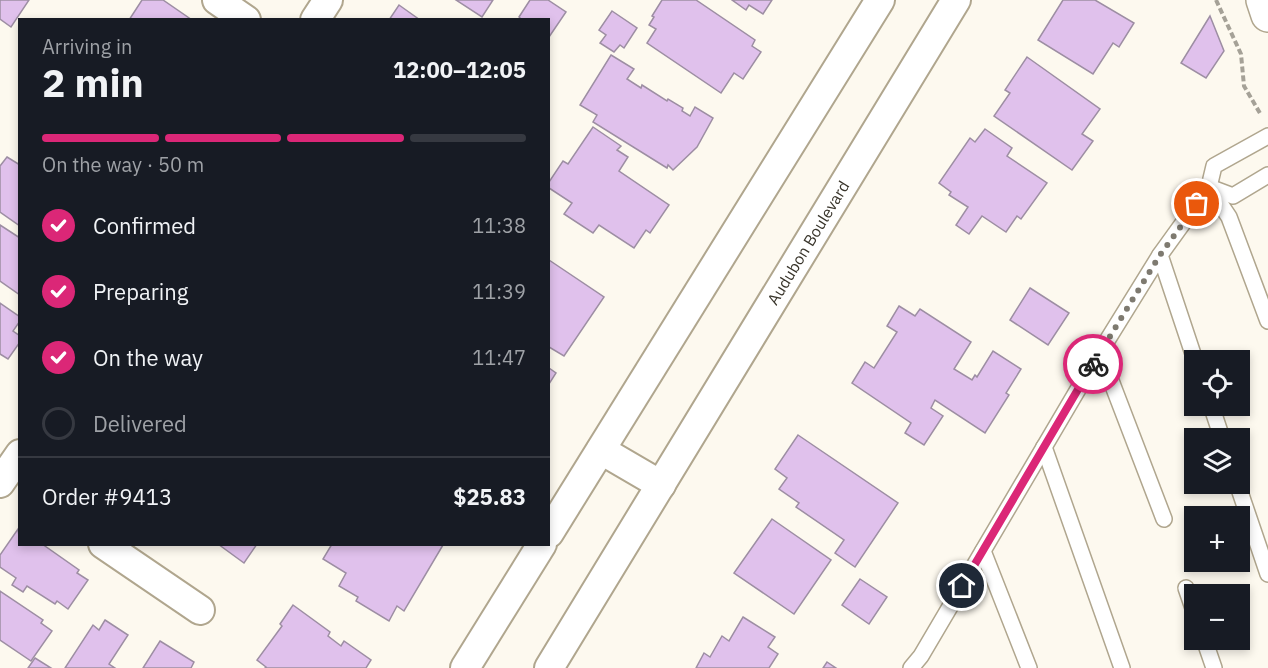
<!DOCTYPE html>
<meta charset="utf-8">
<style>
:root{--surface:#171b24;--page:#20242c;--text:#f1f3f6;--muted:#9ea1a6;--line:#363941;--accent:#db2777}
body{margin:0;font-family:"IBM Plex Sans",sans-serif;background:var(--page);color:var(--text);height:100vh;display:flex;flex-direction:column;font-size:22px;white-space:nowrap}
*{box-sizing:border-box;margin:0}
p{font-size:20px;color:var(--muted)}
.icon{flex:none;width:33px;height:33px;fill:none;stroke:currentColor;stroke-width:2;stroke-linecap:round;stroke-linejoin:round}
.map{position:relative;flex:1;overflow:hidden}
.details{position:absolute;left:18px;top:18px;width:532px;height:528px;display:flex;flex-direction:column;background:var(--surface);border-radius:0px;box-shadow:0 3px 9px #0003}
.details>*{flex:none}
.buttons{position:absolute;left:1184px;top:350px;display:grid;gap:12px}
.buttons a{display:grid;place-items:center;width:66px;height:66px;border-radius:0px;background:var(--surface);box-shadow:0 3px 9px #0003;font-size:30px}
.pin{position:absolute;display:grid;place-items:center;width:51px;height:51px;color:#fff;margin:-26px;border:3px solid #fff;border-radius:50%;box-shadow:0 2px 6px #0007}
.courier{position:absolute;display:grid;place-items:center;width:60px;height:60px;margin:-30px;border:4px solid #db2777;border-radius:50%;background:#fff;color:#222;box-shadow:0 2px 8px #0007}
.head em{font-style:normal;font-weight:800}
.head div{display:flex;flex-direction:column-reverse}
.head{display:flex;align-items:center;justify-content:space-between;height:102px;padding:0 24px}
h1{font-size:39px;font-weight:800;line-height:45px}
.bar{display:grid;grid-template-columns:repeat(4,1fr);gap:9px 6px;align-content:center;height:72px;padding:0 24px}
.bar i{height:8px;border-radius:4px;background:var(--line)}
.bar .selected{background:var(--accent)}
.bar p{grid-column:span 4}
.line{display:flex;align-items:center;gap:15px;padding:0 24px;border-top:2px solid var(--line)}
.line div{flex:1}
ol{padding:0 24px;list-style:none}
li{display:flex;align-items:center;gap:18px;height:66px}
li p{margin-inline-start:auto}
li .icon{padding:6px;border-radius:50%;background:var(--accent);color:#fff;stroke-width:4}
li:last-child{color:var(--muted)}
li i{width:33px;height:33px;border:3px solid var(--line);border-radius:50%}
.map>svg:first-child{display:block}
.building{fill:#e0c1ec;stroke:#9d8ea3;stroke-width:1.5}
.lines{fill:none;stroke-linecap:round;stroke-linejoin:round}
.service-casing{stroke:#b0a68e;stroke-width:18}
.minor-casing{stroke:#b0a68e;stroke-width:32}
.primary-casing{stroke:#b0a68e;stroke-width:36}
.path{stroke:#a5a197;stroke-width:4;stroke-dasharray:6 3;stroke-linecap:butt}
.service{stroke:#fff;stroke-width:15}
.minor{stroke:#fff;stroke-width:28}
.primary{stroke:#fff;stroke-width:33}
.done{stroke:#7e7a70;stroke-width:6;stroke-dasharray:0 10.8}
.route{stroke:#db2777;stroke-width:8}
.labels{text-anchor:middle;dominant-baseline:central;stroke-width:6;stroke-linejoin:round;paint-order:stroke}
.street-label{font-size:16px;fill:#39352b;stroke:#fdf9ef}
</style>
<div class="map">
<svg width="1268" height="668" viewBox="0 0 1268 668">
<rect width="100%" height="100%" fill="#fdf9ef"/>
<g class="building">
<polygon points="0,0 29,0 11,27 0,19"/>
<polygon points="142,0 163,0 192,20 129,20"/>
<polygon points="456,0 493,0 482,17"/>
<polygon points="530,0 548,0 566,12 549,37 549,20 522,20 519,17"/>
<polygon points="662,0 696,0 755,40 752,46 761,52 743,79 734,73 721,93 647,43 656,29 649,25 654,17 652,16"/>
<polygon points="732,0 772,0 763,14 749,5 746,10"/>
<polygon points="1063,0 1095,0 1134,23 1119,47 1113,43 1093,74 1038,40"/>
<polygon points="399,5 420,20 389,20"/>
<polygon points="612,11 637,28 624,48 620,45 614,52 600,43 606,35 599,30"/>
<polygon points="1210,16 1224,51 1206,78 1181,63"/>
<polygon points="611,55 634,69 627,79 641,88 642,85 667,101 668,99 683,108 682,111 690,116 695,107 713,118 697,147 673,170 668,165 667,168 593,122 597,115 580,105"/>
<polygon points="1027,57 1100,109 1082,134 1093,141 1072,170 994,116 1010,93 1005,90"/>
<polygon points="593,127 621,146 617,150 628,157 619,171 669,205 650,233 646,230 634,248 599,225 593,233 564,214 572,203 549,188 549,182 563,161 568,164"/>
<polygon points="985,129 1012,148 1007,156 1047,183 1021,219 1017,216 1006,232 982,216 969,234 956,225 968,207 949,195 951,192 939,183 970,138 975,142"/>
<polygon points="7,157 20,165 20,226 0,212 0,166"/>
<polygon points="0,225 20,238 20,295 0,281"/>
<polygon points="549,260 604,297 564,356 549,347"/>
<polygon points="1030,288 1069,313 1048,345 1010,320"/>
<polygon points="0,303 20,317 20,321 13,331 20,336 20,342 8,359 0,354"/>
<polygon points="899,306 915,316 920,309 971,342 954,369 972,380 975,375 977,377 993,351 1021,369 1006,393 1009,395 985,433 935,400 931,408 943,416 924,445 905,433 911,423 852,383 865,362 874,368 897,332 887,326"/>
<polygon points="549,368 556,373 549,384"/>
<polygon points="798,435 898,503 855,567 835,553 844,540 796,507 799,503 779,489 787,478 775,469"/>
<polygon points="772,519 831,560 794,614 734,573"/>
<polygon points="18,529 20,544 42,544 79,570 77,573 88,580 68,609 57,601 55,604 27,586 23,592 12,585 16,578 0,567 0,555"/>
<polygon points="218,544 257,544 244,563"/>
<polygon points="332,544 443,544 443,545 404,611 397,606 389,621 356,601 358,597 339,586 346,573 323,559"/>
<polygon points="860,579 887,597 869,624 842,605"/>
<polygon points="0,591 43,620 41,623 52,631 31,661 0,640"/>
<polygon points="293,605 330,632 328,636 341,646 344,641 371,660 366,668 265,668 266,667 257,660 282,626 280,624"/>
<polygon points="743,617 775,637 768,647 778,654 769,668 696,668 704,653 710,657 722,636 729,641"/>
<polygon points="105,620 128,635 109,664 115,668 65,668 93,625 99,630"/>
<polygon points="160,641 194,662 191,668 143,668"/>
<polygon points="35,658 51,668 28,668"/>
<polygon points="827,662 836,668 823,668"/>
</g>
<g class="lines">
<defs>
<g id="service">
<polyline points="1209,187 1229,217 1268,321"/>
<polyline points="1209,187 1233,196 1268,175"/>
<polyline points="1100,352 1164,519"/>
<polyline points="1195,360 1160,255 1209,187 1214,166 1268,136"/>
<polyline points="1211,405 1222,438"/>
<polyline points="1044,447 1122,668"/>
<polyline points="1237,483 1268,574"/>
<polyline points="983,551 1029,668"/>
<polyline points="1186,588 1194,611"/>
<polyline points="1204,639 1214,668"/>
<polyline points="911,668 921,656 1100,352 1160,255"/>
</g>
<g id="minor">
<polyline points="217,0 246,20"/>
<polyline points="315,20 328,0"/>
<polyline points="601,450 661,485"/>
<polyline points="0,483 20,454"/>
<polyline points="549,533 880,0"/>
<polyline points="103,544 200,610"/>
<polyline points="465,668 542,544"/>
<path id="s1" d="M 549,668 L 956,0"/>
</g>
<polyline id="primary" points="1263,0 1268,15"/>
</defs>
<use href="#service" class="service-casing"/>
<use href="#minor" class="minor-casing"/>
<use href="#primary" class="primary-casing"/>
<polyline class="path" points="1216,0 1241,54 1244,86 1261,115"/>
<use href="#service" class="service"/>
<use href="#minor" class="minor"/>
<use href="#primary" class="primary"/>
</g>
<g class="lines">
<polyline class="done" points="1093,364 1160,255 1197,204"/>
<polyline class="route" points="962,586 1093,364"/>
</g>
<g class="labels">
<g class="street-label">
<text stroke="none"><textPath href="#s1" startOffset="498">Audubon Boulevard</textPath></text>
</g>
</g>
</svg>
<div class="buttons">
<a><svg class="icon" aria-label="locate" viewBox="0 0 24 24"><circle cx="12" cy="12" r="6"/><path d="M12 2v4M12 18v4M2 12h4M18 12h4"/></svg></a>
<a><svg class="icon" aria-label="layers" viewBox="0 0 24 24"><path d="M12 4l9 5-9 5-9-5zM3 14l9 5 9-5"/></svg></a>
<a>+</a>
<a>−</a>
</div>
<div class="pin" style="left:1197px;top:204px;background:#ea580c"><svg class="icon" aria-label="bag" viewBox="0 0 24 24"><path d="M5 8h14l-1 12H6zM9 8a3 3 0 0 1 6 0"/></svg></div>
<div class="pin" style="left:962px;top:586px;background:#1f2937"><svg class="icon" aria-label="home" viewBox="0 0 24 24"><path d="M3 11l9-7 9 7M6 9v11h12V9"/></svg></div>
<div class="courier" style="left:1093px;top:364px"><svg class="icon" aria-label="bike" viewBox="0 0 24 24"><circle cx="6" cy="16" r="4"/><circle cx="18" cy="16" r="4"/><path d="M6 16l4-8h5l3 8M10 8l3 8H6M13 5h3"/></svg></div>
<section class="details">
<div class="head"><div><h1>2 min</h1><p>Arriving in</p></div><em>12:00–12:05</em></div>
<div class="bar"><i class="selected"></i><i class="selected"></i><i class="selected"></i><i></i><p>On the way · 50 m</p></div>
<ol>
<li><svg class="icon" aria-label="check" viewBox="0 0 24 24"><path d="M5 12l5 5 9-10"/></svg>Confirmed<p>11:38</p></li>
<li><svg class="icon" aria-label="check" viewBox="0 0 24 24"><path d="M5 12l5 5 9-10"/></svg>Preparing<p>11:39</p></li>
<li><svg class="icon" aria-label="check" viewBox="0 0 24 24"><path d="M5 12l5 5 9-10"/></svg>On the way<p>11:47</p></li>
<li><i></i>Delivered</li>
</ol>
<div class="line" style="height:78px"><div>Order #9413</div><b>$25.83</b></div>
</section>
</div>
